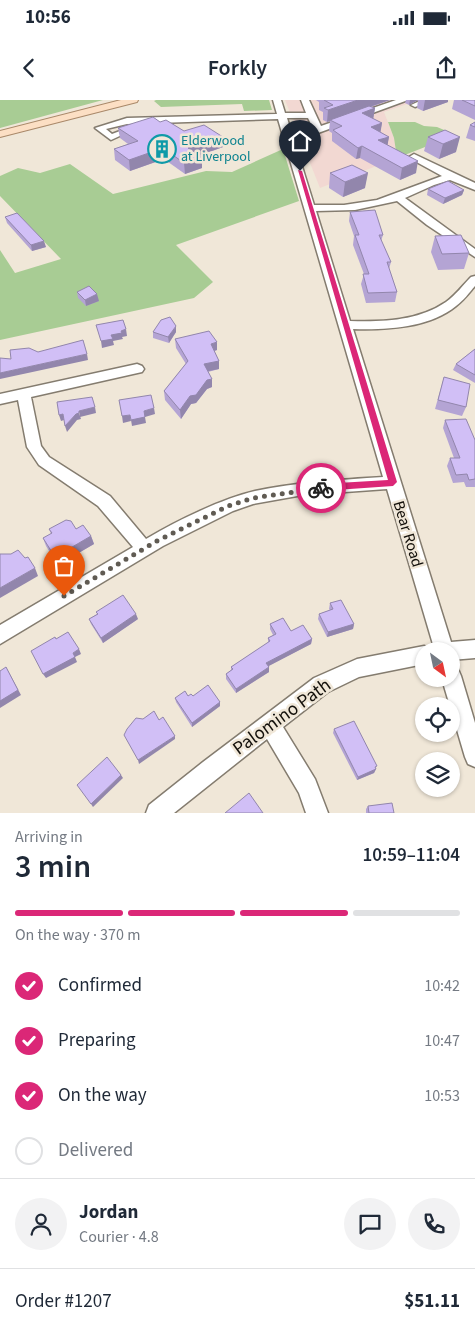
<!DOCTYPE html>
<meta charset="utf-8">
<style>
:root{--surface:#fff;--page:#f2f2f3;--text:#1f2937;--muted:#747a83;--line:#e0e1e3;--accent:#db2777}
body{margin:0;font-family:"Source Sans 3",sans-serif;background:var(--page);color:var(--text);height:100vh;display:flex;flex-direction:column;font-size:19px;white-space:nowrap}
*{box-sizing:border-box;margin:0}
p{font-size:16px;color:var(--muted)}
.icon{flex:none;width:28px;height:28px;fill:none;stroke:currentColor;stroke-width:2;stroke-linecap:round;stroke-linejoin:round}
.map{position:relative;height:713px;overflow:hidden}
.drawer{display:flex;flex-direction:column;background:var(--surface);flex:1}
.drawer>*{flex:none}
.needle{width:32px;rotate:147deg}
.tools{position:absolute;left:415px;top:542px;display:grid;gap:10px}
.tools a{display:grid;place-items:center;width:45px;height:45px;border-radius:50%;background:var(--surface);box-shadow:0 1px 4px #0004;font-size:25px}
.pin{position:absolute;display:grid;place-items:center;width:42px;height:42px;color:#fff;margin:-51px -21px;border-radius:50% 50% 50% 0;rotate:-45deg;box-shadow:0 0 5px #0007}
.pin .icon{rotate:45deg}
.courier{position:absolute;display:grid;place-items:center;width:50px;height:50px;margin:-25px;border:4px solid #db2777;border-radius:50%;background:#fff;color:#222;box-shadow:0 1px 6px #0007}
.headline em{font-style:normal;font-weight:600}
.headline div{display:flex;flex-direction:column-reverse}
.headline{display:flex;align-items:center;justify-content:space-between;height:85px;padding:0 15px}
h1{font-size:32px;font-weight:600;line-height:38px}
.bar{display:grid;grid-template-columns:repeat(4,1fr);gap:8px 5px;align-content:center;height:60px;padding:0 15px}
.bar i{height:6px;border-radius:4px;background:var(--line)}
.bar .active{background:var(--accent)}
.bar p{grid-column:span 4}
.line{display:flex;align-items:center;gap:12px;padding:0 15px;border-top:1px solid var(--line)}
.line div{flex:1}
.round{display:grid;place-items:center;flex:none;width:52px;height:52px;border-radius:26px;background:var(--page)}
ol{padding:0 15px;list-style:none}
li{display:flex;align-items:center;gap:15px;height:55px}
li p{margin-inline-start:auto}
li .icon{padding:5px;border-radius:50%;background:var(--accent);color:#fff;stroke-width:4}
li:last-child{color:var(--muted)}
li i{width:28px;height:28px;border:2px solid var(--line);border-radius:50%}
.status{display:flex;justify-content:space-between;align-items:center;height:35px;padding:0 25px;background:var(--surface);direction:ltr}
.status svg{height:14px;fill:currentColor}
header{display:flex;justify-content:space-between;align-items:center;height:65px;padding:0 15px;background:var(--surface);font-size:22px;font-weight:600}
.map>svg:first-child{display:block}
.commercial{fill:#f2d8d2}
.green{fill:#a8cc94}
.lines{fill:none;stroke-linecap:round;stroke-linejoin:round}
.minor-casing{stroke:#847c6f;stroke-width:3}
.major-casing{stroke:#a98869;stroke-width:2}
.minor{fill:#fff;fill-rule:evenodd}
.major{fill:#fcdfc4;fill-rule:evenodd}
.wall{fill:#b4a4d4}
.shaded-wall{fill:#9286ac}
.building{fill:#d1bff6;stroke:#9286ac}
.route{fill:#db2777}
.done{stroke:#605b53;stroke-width:5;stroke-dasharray:0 9}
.labels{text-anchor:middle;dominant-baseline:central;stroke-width:5;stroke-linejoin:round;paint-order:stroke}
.far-culture-label{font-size:14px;fill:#0d838f;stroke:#f0e7d8;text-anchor:start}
.street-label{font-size:16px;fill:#13100b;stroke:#f0e7d8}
.near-street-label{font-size:19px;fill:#13100b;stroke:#f0e7d8}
</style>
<div class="status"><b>10:56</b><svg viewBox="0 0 49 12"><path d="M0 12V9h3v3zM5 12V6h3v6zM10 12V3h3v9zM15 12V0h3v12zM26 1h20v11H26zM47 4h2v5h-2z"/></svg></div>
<header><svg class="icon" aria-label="back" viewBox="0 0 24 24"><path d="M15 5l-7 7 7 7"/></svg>Forkly<svg class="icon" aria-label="share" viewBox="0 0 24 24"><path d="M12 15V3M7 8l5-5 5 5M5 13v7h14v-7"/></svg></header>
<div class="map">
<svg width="475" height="713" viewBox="0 0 475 713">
<rect width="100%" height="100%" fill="#f0e7d8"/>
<polygon class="commercial" points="285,0 419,0 384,12 394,38 397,58 320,88"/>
<g class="green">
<polygon points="0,0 103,0 0,28"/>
<polygon points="156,0 269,0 272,10 244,11 242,4 161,7 154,1"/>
<polygon points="388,22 415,22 424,26 437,27 449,32 443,40 397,58 394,38"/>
<polygon points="283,49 299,101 176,145 213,182 194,198 0,240 0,150 15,173 61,159 0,96 0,76 18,68 40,73 70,64 113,94 206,71 232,72"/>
</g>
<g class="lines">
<defs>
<g id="minor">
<path d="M 273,0 L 281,0 L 285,13 L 306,13 L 301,0 L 309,0 L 321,26 L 396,0 L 408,0 L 318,33 L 314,30 L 308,18 L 287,18 L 314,105 L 344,105 L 377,100 L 442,76 L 411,59 L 409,57 L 414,54 L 475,83 L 475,90 L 450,80 L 434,85 L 405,98 L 475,149 L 475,157 L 427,125 L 397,101 L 355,110 L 316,111 L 350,221 C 383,222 418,221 446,202 C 456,195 463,185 471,177 L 475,176 L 475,186 C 469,193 464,200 456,206 C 429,228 387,230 353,229 L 451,542 L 475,540 L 475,558 L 451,560 L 451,551 L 435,551 L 387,389 L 303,395 L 253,404 L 233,411 L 163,446 L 0,544 L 0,525 L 133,447 L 98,406 L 39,365 L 27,347 L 18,300 L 0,304 L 0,294 L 137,264 L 142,266 L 144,269 L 142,272 L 31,297 L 41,346 L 49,357 L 110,396 L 146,439 C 176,421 221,399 255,391 C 297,382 340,380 383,377 L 278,19 L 127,24 L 106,29 L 112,34 L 120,31 L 124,34 L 111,40 L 95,28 L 127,18 L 277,14 Z"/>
<polygon points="422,0 434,0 415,7 411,5"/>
<polygon points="424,546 431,549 432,551 424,551 424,564 359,577 328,592 283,627 315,679 328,713 306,713 299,693 267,639 174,713 146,713 149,705 203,662 314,578 357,559"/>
<polygon points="451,567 458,569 461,576 475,623 475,667 468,664 465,657 442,579 451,579"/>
</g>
<polygon id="major" points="121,0 138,0 137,2 0,37 0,31"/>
</defs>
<use href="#minor" class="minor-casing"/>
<use href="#major" class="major-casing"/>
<use href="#minor" class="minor"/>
<use href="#major" class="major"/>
</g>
<g class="wall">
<polygon points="316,0 390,0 371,7 375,8 373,19 382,23 380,32 389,37 387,45 416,73 400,80 360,58 356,59 332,41 332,33 329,31 330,21 327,22 323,20 323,12 319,10 319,2"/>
<polygon points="406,0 418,0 409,5 405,3"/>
<polygon points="418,0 448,0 448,2 423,11 417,8"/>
<polygon points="454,0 475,0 475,20 452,9"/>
<polygon points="160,22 184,31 223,37 223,47 199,56 202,57 202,68 185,74 164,59 130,71 115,60 114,49 128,44 120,38 118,28"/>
<polygon points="475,22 475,41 466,38 470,25"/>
<polygon points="445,30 456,52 439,59 424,51 428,37"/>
<polygon points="330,73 365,88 343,97 329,88"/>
<polygon points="428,89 464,90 462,95 443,104 427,95"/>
<polygon points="350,112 383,135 381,141 391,162 389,169 397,192 395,202 366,203 361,184 364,174 353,145 354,136 349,121"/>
<polygon points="5,117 46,147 32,151 7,123"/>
<polygon points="435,136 469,153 464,169 438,170 431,152"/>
<polygon points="77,192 99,201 86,206 78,198"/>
<polygon points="153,232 176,232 169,243 153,238"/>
<polygon points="175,239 217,250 214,251 219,261 219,269 208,272 212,287 207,289 196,303 191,304 181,319 165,300 164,291 186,264 176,248"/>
<polygon points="475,249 475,283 453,270 456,264"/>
<polygon points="444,277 466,307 462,316 435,309"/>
<polygon points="445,320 475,340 475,387 466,387 464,382 453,383 447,366 450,358 454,358 443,328"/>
<polygon points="49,429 76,429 91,436 94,444 58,465 46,446 43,438 51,434"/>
<polygon points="330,503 354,524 353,529 327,537 318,519 319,514 330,510 329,509"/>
<polygon points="96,512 138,519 103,543 91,524 89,519 97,514"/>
<polygon points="270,524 312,539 311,544 268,566 269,567 269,572 236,593 226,579 226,574 231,570 231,567 268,543 268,538 273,535 270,529"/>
<polygon points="188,596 220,602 220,606 192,627 176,602 175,598"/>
<polygon points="334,629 376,668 376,669 374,673 357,680 333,633"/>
<polygon points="368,706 394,713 366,713 366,709"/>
</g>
<g class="shaded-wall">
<polygon points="358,0 390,0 331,20 330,20 330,21 327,22 328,10"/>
<polygon points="410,0 418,0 409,5"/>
<polygon points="425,0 448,0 448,2 423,11"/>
<polygon points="375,8 373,20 362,13"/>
<polygon points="382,23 380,35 371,27"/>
<polygon points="223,37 223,47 189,59 188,48"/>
<polygon points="389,37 387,48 378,40"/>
<polygon points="460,37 456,52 439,59 443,44"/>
<polygon points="362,46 360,58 356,59 358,48"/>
<polygon points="163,48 164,59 130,71 129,60"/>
<polygon points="202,57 202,68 185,74 184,63"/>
<polygon points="418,61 416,73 400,80 402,68"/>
<polygon points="368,73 365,88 343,97 345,82"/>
<polygon points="464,90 462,95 443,104 445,98"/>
<polygon points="44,141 46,147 32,151 31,145"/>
<polygon points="97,194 99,201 86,206 85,200"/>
<polygon points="176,226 176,232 169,243 168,237"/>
<polygon points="126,229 127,236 122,237 123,239 113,241 114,245 102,248 101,241 111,235"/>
<polygon points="217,242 217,250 211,252 211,244"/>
<polygon points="87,254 88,260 0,279 0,273"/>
<polygon points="219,261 219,269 204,272 204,264"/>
<polygon points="212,279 212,287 207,289 196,303 191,304 181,319 180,310 190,296 207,280"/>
<polygon points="95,307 96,313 80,317 79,311"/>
<polygon points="154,308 155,314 145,317 146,323 132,326 131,320 144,311"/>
<polygon points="79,313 81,319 77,320 67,332 65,326 76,314"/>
<polygon points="63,314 64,320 61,321 59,315"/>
<polygon points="130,315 131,321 123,323 122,316"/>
<polygon points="91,436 94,444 58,465 55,457"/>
<polygon points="35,468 38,476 0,498 0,488"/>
<polygon points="136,514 138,519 103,543 101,538"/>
<polygon points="354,524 353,529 327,537 328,532"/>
<polygon points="312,539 311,544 265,568 266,563"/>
<polygon points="79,549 81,554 75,557 77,562 46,578 43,574"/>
<polygon points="6,567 21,595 0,608 0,601"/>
<polygon points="269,567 269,572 236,593 236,589"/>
<polygon points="220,602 220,606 192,627 192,623"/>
<polygon points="175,636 175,639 139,664 138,660"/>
<polygon points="376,669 374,673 357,680 358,677"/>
<polygon points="121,675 123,678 93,707 91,704"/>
</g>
<g class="building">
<polygon points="324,0 358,0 328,10 324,8 333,5"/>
<polygon points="462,0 475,0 475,6"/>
<polygon points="369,6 375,8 362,13 382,23 371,27 389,37 378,40 418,61 402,68 362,46 358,48 333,30 342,26 330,20"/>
<polygon points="153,17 160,22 166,20 184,31 204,25 223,37 188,48 202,57 184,63 163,48 129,60 114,49 138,41 118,28"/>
<polygon points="475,22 475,27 470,25"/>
<polygon points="445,30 460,37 443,44 428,37"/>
<polygon points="352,65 368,73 345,82 330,73"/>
<polygon points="448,81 464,90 445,98 428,89"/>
<polygon points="375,110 383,135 379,135 391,162 387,162 397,192 368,193 363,174 369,174 355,135 359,135 350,112"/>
<polygon points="17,113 44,141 31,145 5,117"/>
<polygon points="461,135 469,153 442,154 435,136"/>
<polygon points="89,186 97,194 85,200 77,192"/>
<polygon points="170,217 176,226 168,237 153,232 161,220"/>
<polygon points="123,220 126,229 121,231 122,233 111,235 113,239 101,241 96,225"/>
<polygon points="209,231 217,242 211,244 219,261 204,264 212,279 207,280 196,295 190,296 180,310 164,291 188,261 175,239"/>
<polygon points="83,240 87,254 0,273 0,258 11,259 10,250 29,248 38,252"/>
<polygon points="475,249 475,275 456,264"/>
<polygon points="444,277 470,284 466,307 438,300"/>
<polygon points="151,295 154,308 144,311 145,317 131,320 130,315 122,316 119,300"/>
<polygon points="92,297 95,307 79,311 79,313 76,314 65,326 63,314 59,315 57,302"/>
<polygon points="466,319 475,340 475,379 469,380 467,374 456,375 450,358 460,358 445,320"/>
<polygon points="66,420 71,421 76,429 83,425 91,436 55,457 43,438 52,433 49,429"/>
<polygon points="18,450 25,458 28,457 35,468 0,488 0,454 11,454"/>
<polygon points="123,495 136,514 101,538 89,519 98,514 96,512"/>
<polygon points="341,500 354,524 328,532 319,514 333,509 330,503"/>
<polygon points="283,518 291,531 303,525 312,539 266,563 269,567 236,589 226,574 233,569 231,567 270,541 268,538 276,534 270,524"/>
<polygon points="68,532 79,549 73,553 75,557 43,574 31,551 55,537 56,539"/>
<polygon points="6,567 18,590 0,601 0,571"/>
<polygon points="208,585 220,602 192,623 175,598 185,591 188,596 191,594 193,596"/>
<polygon points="154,611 159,620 163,617 175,636 138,660 124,635 127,629 136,618 143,619"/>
<polygon points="354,621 377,666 375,667 376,669 358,677 334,629"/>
<polygon points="107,657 121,675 91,704 77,685"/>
<polygon points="249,693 263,713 225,713"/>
<polygon points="392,703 394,713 369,713 368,706"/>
</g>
<polygon class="route" points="298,70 302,71 397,382 393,386 321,391 317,388 321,384 388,380"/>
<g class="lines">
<polyline class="done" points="64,496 157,441 228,406 253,398 321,388"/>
</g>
<defs>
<symbol id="building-ring" viewBox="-11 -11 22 22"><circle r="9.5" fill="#f0e7d8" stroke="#0f9aa8" stroke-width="1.5"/><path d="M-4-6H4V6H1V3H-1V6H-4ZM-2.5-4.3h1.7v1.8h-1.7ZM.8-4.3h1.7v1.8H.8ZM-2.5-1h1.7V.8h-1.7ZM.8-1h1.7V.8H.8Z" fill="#0f9aa8"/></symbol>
</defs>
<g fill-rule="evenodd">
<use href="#building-ring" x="146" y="33" width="32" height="32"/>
</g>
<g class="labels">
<g class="far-culture-label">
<text x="181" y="41">Elderwood<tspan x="181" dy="16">at Liverpool</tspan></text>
</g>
<g class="street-label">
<text transform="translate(408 434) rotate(73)">Bear Road</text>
</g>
<g class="near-street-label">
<text transform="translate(282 617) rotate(-36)">Palomino Path</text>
</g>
</g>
</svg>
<div class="tools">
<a><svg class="needle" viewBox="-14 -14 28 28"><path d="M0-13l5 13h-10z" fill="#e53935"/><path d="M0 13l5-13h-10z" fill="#747a83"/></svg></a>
<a><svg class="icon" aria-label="locate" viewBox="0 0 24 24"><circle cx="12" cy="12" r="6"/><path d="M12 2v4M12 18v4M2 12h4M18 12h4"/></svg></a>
<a><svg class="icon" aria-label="layers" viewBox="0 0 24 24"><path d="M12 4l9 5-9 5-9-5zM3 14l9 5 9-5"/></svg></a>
</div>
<div class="pin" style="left:64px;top:496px;background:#ea580c"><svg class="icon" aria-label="bag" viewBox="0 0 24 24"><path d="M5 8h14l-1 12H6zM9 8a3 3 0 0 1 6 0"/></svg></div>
<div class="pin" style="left:300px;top:71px;background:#1f2937"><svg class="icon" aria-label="home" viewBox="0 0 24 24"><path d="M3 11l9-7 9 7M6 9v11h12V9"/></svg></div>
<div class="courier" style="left:321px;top:388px"><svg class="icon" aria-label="bike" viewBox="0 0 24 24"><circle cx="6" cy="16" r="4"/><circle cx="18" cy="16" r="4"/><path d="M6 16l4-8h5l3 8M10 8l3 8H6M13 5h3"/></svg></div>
</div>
<section class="drawer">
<div class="headline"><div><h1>3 min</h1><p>Arriving in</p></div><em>10:59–11:04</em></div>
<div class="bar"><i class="active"></i><i class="active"></i><i class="active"></i><i></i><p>On the way · 370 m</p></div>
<ol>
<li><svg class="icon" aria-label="check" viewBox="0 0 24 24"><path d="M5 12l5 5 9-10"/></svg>Confirmed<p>10:42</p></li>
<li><svg class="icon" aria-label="check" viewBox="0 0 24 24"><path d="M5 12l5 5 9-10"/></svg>Preparing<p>10:47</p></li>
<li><svg class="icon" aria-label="check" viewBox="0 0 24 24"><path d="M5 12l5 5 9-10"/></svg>On the way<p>10:53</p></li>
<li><i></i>Delivered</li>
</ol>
<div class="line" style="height:90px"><a class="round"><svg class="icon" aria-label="person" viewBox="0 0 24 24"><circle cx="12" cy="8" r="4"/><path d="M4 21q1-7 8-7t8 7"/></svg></a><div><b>Jordan</b><p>Courier · 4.8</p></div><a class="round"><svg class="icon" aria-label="chat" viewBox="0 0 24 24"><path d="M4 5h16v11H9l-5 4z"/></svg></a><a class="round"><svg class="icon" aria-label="phone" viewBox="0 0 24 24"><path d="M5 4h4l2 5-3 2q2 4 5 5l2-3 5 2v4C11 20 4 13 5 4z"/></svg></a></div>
<div class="line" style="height:65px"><div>Order #1207</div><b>$51.11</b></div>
</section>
